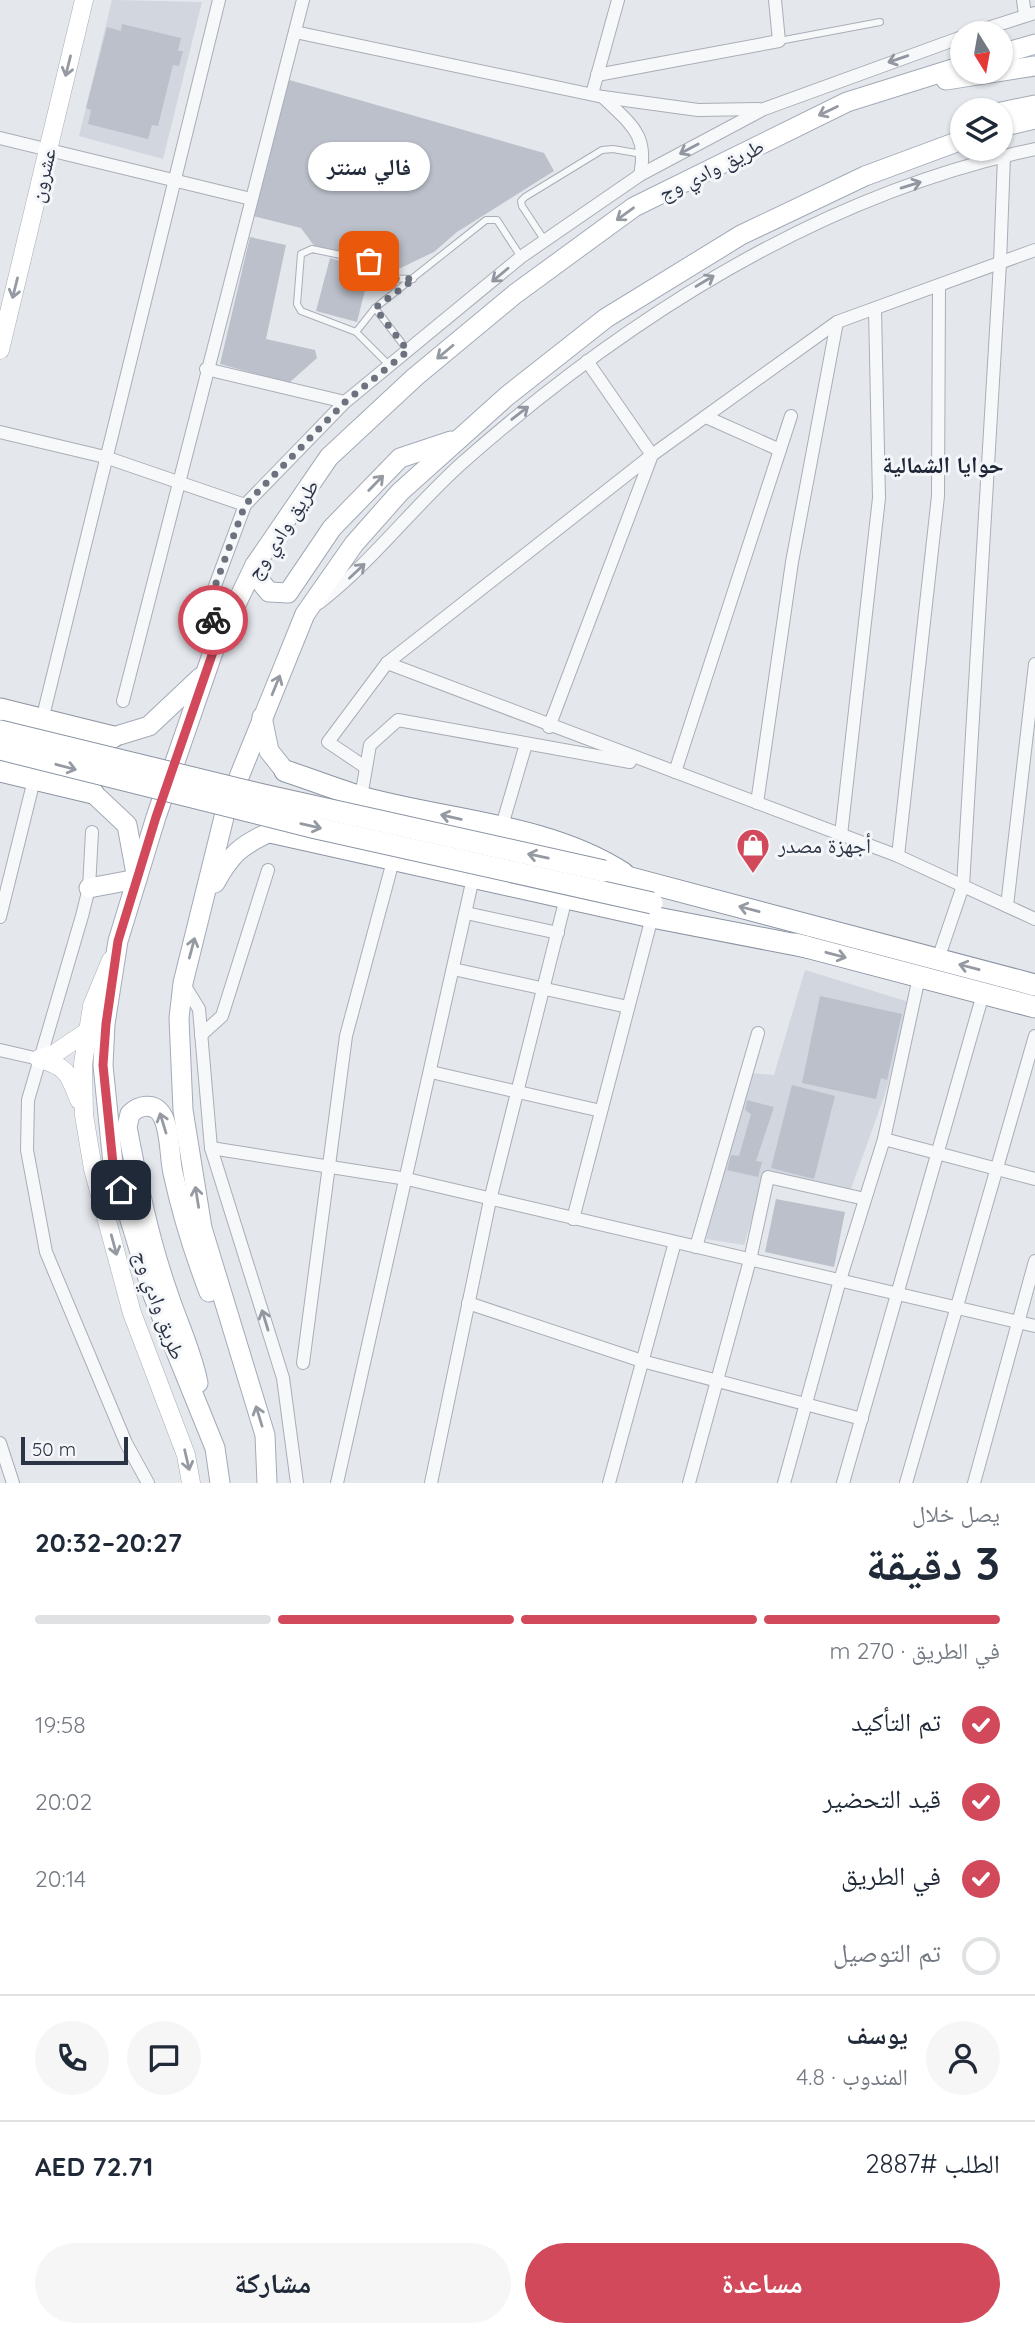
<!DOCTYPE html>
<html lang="ar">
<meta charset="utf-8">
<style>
:root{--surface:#fff;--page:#f6f6f7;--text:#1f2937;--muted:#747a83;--line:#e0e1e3;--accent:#d1495b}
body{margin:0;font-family:Quicksand,"Noto Naskh Arabic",sans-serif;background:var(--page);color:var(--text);direction:rtl;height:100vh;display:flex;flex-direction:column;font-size:26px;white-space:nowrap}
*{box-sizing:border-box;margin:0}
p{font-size:23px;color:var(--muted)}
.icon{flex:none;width:38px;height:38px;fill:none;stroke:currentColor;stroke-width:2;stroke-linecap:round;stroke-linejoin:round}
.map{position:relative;height:1483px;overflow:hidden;direction:ltr}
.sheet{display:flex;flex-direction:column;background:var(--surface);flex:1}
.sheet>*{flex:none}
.needle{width:46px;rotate:169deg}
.fabs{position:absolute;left:950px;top:21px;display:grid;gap:14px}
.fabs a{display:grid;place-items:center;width:63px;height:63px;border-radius:50%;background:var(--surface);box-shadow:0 2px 5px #0004;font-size:35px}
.scale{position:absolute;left:21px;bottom:18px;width:107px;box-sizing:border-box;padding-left:7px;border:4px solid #2b3445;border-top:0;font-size:19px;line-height:24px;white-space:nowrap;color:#2b3445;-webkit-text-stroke:5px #f4f6f9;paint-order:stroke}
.pin{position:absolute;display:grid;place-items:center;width:60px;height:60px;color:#fff;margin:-30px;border-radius:14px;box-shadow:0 4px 10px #0006}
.courier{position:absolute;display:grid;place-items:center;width:70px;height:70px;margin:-35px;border:5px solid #d1495b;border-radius:50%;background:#fff;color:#222;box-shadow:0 2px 9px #0007}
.bubble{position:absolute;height:49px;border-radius:24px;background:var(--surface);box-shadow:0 2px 5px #0004;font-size:23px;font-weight:800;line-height:49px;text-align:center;direction:rtl}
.head em{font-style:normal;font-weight:800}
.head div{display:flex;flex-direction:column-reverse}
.head{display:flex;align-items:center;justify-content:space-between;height:119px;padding:0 35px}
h1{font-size:46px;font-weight:800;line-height:52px}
.bar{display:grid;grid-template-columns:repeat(4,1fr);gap:10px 7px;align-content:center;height:84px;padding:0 35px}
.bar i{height:9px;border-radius:5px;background:var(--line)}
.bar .active{background:var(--accent)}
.bar p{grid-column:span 4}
.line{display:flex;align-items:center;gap:18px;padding:0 35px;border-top:2px solid var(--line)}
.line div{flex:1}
.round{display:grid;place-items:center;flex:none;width:74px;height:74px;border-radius:37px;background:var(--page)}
ol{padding:0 35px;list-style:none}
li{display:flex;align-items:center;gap:21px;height:77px}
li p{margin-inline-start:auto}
li .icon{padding:7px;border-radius:50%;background:var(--accent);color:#fff;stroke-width:4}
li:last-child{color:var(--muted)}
li i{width:38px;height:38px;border:4px solid var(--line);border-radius:50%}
.action{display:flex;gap:14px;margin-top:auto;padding:14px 35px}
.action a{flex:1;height:80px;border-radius:42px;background:var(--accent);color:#fff;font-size:28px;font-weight:800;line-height:80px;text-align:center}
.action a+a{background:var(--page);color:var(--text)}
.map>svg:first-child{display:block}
.built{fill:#d2d6de}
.building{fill:#bbc0ca}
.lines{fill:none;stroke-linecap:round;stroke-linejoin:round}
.lane-casing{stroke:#a9aeb7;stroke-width:8}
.street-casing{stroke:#a9aeb7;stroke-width:14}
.secondary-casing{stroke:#a9aeb7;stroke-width:19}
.primary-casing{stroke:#a3abb8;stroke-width:21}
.highway-casing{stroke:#8b94a3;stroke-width:23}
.lane{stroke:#f7f8fa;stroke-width:6}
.street{stroke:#f7f8fa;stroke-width:12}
.secondary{stroke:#fff;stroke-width:18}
.primary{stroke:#fff;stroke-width:19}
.highway{stroke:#fff;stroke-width:21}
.highway-bridge-casing{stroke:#8b94a3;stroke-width:23;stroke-linecap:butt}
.highway-bridge{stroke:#fff;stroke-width:21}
.oneway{stroke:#9196a0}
.oneway2{stroke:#959aa2}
.done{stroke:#6c737f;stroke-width:7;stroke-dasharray:0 12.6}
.route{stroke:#d1495b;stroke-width:9}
.labels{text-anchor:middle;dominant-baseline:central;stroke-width:6;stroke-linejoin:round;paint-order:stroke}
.street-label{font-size:21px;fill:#2b3445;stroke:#f4f6f9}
.poi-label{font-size:21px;fill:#2b3445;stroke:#f4f6f9;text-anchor:start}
.neighbourhood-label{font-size:23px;font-weight:bold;fill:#1d2536;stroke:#f4f6f9}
</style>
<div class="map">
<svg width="1035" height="1483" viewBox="0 0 1035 1483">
<rect width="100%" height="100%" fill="#e4e7ec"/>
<g class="built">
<polygon points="112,0 202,2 163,159 79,136"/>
<polygon points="805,970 909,1002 886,1091 851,1189 766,1171 744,1245 706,1239 751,1073 774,1075"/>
</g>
<g class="building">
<polygon points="122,24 181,38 178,51 183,51 179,66 173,65 158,126 152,125 148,139 88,124 91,110 86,108 107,27 121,31"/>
<polygon points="286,79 544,153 554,171 457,232 434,252 386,275 370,258 315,247 301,228 253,216"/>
<polygon points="250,237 286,245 266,339 315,350 317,358 289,383 220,364"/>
<polygon points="330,258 370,270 357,322 316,311"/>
<polygon points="820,996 902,1014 887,1080 881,1078 876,1099 802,1083"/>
<polygon points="792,1085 835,1096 814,1179 771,1168"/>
<polygon points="747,1100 774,1107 756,1161 762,1162 758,1177 727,1170 731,1155 739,1156 751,1114 745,1110"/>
<polygon points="776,1199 845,1212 834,1267 765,1252"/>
</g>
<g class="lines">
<defs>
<g id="lane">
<polyline points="779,41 880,22"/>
<polyline points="545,241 522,206 521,201 525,197 602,150 613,149 642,154"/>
<polyline points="375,308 408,351"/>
<polyline points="356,332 301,311 297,304 301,254 312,249 369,261 375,278 413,279"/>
<polyline points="389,365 356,332 375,308 486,220 497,220 521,257"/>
</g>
<g id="street">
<polyline points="1023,0 1025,15"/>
<polyline points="295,32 603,97 698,110 759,109"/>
<polyline points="972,33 1035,13"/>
<polyline points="597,75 779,41 775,0"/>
<polyline points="592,94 618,0"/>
<path d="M 603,97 C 630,124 649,134 640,175"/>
<polyline points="0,138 251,199"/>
<polyline points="206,369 345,402"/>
<polyline points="706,417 780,450"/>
<polyline points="0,432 105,457 245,505"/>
<path d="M 319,603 C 372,562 412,508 462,463 C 626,318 818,195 1035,149"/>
<polyline points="213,646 212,594 245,505 345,402 521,257 640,175 764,109 962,37"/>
<polyline points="387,663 898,856 1035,919"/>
<polyline points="123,701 303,0"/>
<polyline points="42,720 219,0"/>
<polyline points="549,727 652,455 587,361"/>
<polyline points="365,767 328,742 387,663 652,455 837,322 1035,250"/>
<polyline points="675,772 791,416"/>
<polyline points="361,797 370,745 398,720 630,762"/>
<polyline points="757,803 792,562 837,322"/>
<polyline points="501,829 526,744"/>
<polyline points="92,832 89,888 82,916 28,1100 27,1150 46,1252 126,1443 148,1483"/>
<polyline points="841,835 879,498 875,309"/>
<polyline points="898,856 938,496 939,286"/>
<polyline points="1007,906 1035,664"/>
<polyline points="466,913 558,933"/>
<polyline points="0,917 34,780"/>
<polyline points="938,959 963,886 1000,263 1004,156"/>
<polyline points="453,969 628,1007"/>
<polyline points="183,983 199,1009 211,1148 283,1378 297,1483"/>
<polyline points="201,1035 222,1016 268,870"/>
<polyline points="0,1050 39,1059"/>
<polyline points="431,1072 601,1111"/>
<polyline points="884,1139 1035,1179"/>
<polyline points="211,1148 407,1179 1035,1326"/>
<polyline points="573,1219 652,917"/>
<polyline points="696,1247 758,1033"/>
<polyline points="468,1303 642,1361 862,1419"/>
<polyline points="303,1363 346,1036 393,861"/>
<polyline points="0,1443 13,1483"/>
<polyline points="337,1483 473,878"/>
<polyline points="431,1483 490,1200 566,898"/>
<polyline points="609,1483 675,1242"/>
<polyline points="689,1483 750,1260 768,1177 865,1199"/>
<polyline points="784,1483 840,1280 884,1139 919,977"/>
<polyline points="843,1483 983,994"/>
<polyline points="906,1483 1035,1036"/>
<polyline points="974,1483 1035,1261"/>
</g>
<g id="secondary">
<polyline points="0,350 84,0"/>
<polyline points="111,960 92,1006 83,1064 84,1115 93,1169 132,1313 186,1455 191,1483"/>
<path d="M 39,1059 C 67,1066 69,1074 79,1100"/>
<polyline points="39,1059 54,1054 88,1031"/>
</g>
<g id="primary">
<polyline points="1001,54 1035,44"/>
<polyline points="946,80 1035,66"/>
<polyline points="1001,112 1035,105"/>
<polyline points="1001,127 1035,119"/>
<polyline points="255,565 260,581 269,592 288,593 332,528 400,458 451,441"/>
<polyline points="262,717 269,751 285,771"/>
<polyline points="113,737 149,726 201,677"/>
<path d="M 215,883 C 231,854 240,846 270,832"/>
<polyline points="89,888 137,879 127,825 93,793"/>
<path d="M 198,1383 C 192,1352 179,1326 169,1296 C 149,1240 138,1184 127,1127 L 130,1114 C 139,1105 154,1102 162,1115 C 171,1131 169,1156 173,1173 C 182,1214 194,1253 209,1292"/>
<polyline points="220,1483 215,1448 153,1295 113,1164 103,1065 105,1024 118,941 156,817 213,652 255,565 329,457 415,377 515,294 634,207 847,102 962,66"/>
<polyline points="267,1483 265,1435 202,1228 183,1110 179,1018 183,983 226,809 305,614 354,544 400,492 507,396 606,318 741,235 865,176 962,140"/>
</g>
<g id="highway">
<polyline points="0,709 113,737"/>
<polyline points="0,771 93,793"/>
<path d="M 285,771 C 310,779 335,789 361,797 C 447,821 547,824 623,873"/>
<polyline points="270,832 652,917 807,947"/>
<polyline points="604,871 1035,985"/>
<polyline points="795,944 1035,1007"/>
</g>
</defs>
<use href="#lane" class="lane-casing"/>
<use href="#street" class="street-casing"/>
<use href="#secondary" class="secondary-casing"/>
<use href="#primary" class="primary-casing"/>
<use href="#highway" class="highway-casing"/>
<use href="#lane" class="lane"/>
<use href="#street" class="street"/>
<use href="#secondary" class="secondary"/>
<use href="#primary" class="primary"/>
<use href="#highway" class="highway"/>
<defs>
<g id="highway-bridge">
<polyline points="0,731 263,795 604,871"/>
<polyline points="0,749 316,828 652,903"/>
</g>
</defs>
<use href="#highway-bridge" class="highway-bridge-casing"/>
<use href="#highway-bridge" class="highway-bridge"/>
</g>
<defs><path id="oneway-shaft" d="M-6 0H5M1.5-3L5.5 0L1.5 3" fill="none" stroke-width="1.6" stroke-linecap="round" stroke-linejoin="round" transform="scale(1.75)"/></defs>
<g class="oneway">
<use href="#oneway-shaft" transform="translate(898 59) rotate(161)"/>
<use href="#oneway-shaft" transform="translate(689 149) rotate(152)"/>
<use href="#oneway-shaft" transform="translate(911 185) rotate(-17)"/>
<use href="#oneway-shaft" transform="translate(500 275) rotate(140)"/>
<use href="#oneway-shaft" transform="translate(705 281) rotate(-31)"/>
<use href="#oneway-shaft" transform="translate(520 413) rotate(-38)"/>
<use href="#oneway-shaft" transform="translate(357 571) rotate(-43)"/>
<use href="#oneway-shaft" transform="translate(265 1320) rotate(-107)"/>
</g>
<g class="oneway2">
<use href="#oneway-shaft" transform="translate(68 66) rotate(104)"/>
<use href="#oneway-shaft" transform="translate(828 111) rotate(154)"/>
<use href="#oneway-shaft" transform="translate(625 214) rotate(144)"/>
<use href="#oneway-shaft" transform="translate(15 288) rotate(104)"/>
<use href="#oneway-shaft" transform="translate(445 352) rotate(140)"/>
<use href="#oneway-shaft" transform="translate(376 483) rotate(-46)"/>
<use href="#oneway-shaft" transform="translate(276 685) rotate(-68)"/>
<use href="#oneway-shaft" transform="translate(66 767) rotate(15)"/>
<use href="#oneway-shaft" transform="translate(451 817) rotate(-167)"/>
<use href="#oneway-shaft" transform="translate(311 826) rotate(13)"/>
<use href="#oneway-shaft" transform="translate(538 856) rotate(-168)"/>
<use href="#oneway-shaft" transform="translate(749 909) rotate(-165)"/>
<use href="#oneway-shaft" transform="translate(192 948) rotate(-75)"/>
<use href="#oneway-shaft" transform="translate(836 955) rotate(15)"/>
<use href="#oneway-shaft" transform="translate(969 967) rotate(-165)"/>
<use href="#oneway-shaft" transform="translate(163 1123) rotate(-107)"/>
<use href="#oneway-shaft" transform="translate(197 1197) rotate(-99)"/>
<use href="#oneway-shaft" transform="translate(114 1245) rotate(75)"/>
<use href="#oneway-shaft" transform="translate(259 1416) rotate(-107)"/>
<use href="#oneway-shaft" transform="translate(187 1460) rotate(77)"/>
</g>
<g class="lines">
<polyline class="done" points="213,620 212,594 245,505 345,402 408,351 375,308 414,279 375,278 369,261"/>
<polyline class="route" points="121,1190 113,1164 103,1065 106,1024 118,941 156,817 213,652 213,620"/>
</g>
<defs>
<symbol id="shop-pin" viewBox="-11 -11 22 30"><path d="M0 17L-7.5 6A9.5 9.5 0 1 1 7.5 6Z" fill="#d1495b" stroke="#f4f6f9"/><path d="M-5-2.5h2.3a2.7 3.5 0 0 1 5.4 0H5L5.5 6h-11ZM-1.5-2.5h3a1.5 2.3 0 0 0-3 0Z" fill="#fff"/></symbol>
</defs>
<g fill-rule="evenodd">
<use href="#shop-pin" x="734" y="826" width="38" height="52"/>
</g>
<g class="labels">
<g class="street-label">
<text transform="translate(711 169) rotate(-26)">طريق وادي وج</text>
<text transform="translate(42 175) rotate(-76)">عشرون</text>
<text transform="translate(282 529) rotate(-57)">طريق وادي وج</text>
<text transform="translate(160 1305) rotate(70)">طريق وادي وج</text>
</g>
<g class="poi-label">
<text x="778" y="845">أجهزة مصدر</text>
</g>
<g class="neighbourhood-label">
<text x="943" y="464">حوايا الشمالية</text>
</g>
</g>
</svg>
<div class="fabs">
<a><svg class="needle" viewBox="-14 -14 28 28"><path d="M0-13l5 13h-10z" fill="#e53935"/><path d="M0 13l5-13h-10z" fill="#747a83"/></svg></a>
<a><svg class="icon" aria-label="layers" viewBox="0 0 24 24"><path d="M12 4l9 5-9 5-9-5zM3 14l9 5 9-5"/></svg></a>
</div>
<div class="scale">50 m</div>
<div class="pin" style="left:369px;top:261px;background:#ea580c"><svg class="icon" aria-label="bag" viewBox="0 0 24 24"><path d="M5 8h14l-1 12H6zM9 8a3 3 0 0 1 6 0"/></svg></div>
<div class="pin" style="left:121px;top:1190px;background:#1f2937"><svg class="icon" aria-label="home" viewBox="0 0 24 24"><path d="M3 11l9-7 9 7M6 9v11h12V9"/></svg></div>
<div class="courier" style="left:213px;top:620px"><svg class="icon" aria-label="bike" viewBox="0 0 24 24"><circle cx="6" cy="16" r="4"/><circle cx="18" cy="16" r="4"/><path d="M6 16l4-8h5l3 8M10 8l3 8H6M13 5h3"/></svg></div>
<div class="bubble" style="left:308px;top:142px;width:122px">فالي سنتر</div>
</div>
<section class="sheet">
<div class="head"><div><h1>3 دقيقة</h1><p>يصل خلال</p></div><em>20:27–20:32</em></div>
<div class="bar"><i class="active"></i><i class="active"></i><i class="active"></i><i></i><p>في الطريق · 270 m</p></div>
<ol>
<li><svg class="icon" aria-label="check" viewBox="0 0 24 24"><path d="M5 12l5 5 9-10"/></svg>تم التأكيد<p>19:58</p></li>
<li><svg class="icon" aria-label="check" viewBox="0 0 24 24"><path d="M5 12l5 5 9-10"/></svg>قيد التحضير<p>20:02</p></li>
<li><svg class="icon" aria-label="check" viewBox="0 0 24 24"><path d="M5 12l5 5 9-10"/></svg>في الطريق<p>20:14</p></li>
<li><i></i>تم التوصيل</li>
</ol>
<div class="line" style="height:126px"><a class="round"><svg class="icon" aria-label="person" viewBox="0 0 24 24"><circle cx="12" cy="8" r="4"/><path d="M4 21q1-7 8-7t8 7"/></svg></a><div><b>يوسف</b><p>المندوب · 4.8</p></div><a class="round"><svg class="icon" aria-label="chat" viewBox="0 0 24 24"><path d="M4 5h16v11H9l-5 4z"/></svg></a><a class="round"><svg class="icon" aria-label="phone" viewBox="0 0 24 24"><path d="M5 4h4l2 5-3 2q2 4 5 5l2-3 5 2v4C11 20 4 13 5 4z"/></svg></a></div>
<div class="line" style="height:91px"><div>الطلب #2887</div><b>AED 72.71</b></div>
<div class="action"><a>مساعدة</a><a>مشاركة</a></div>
</section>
